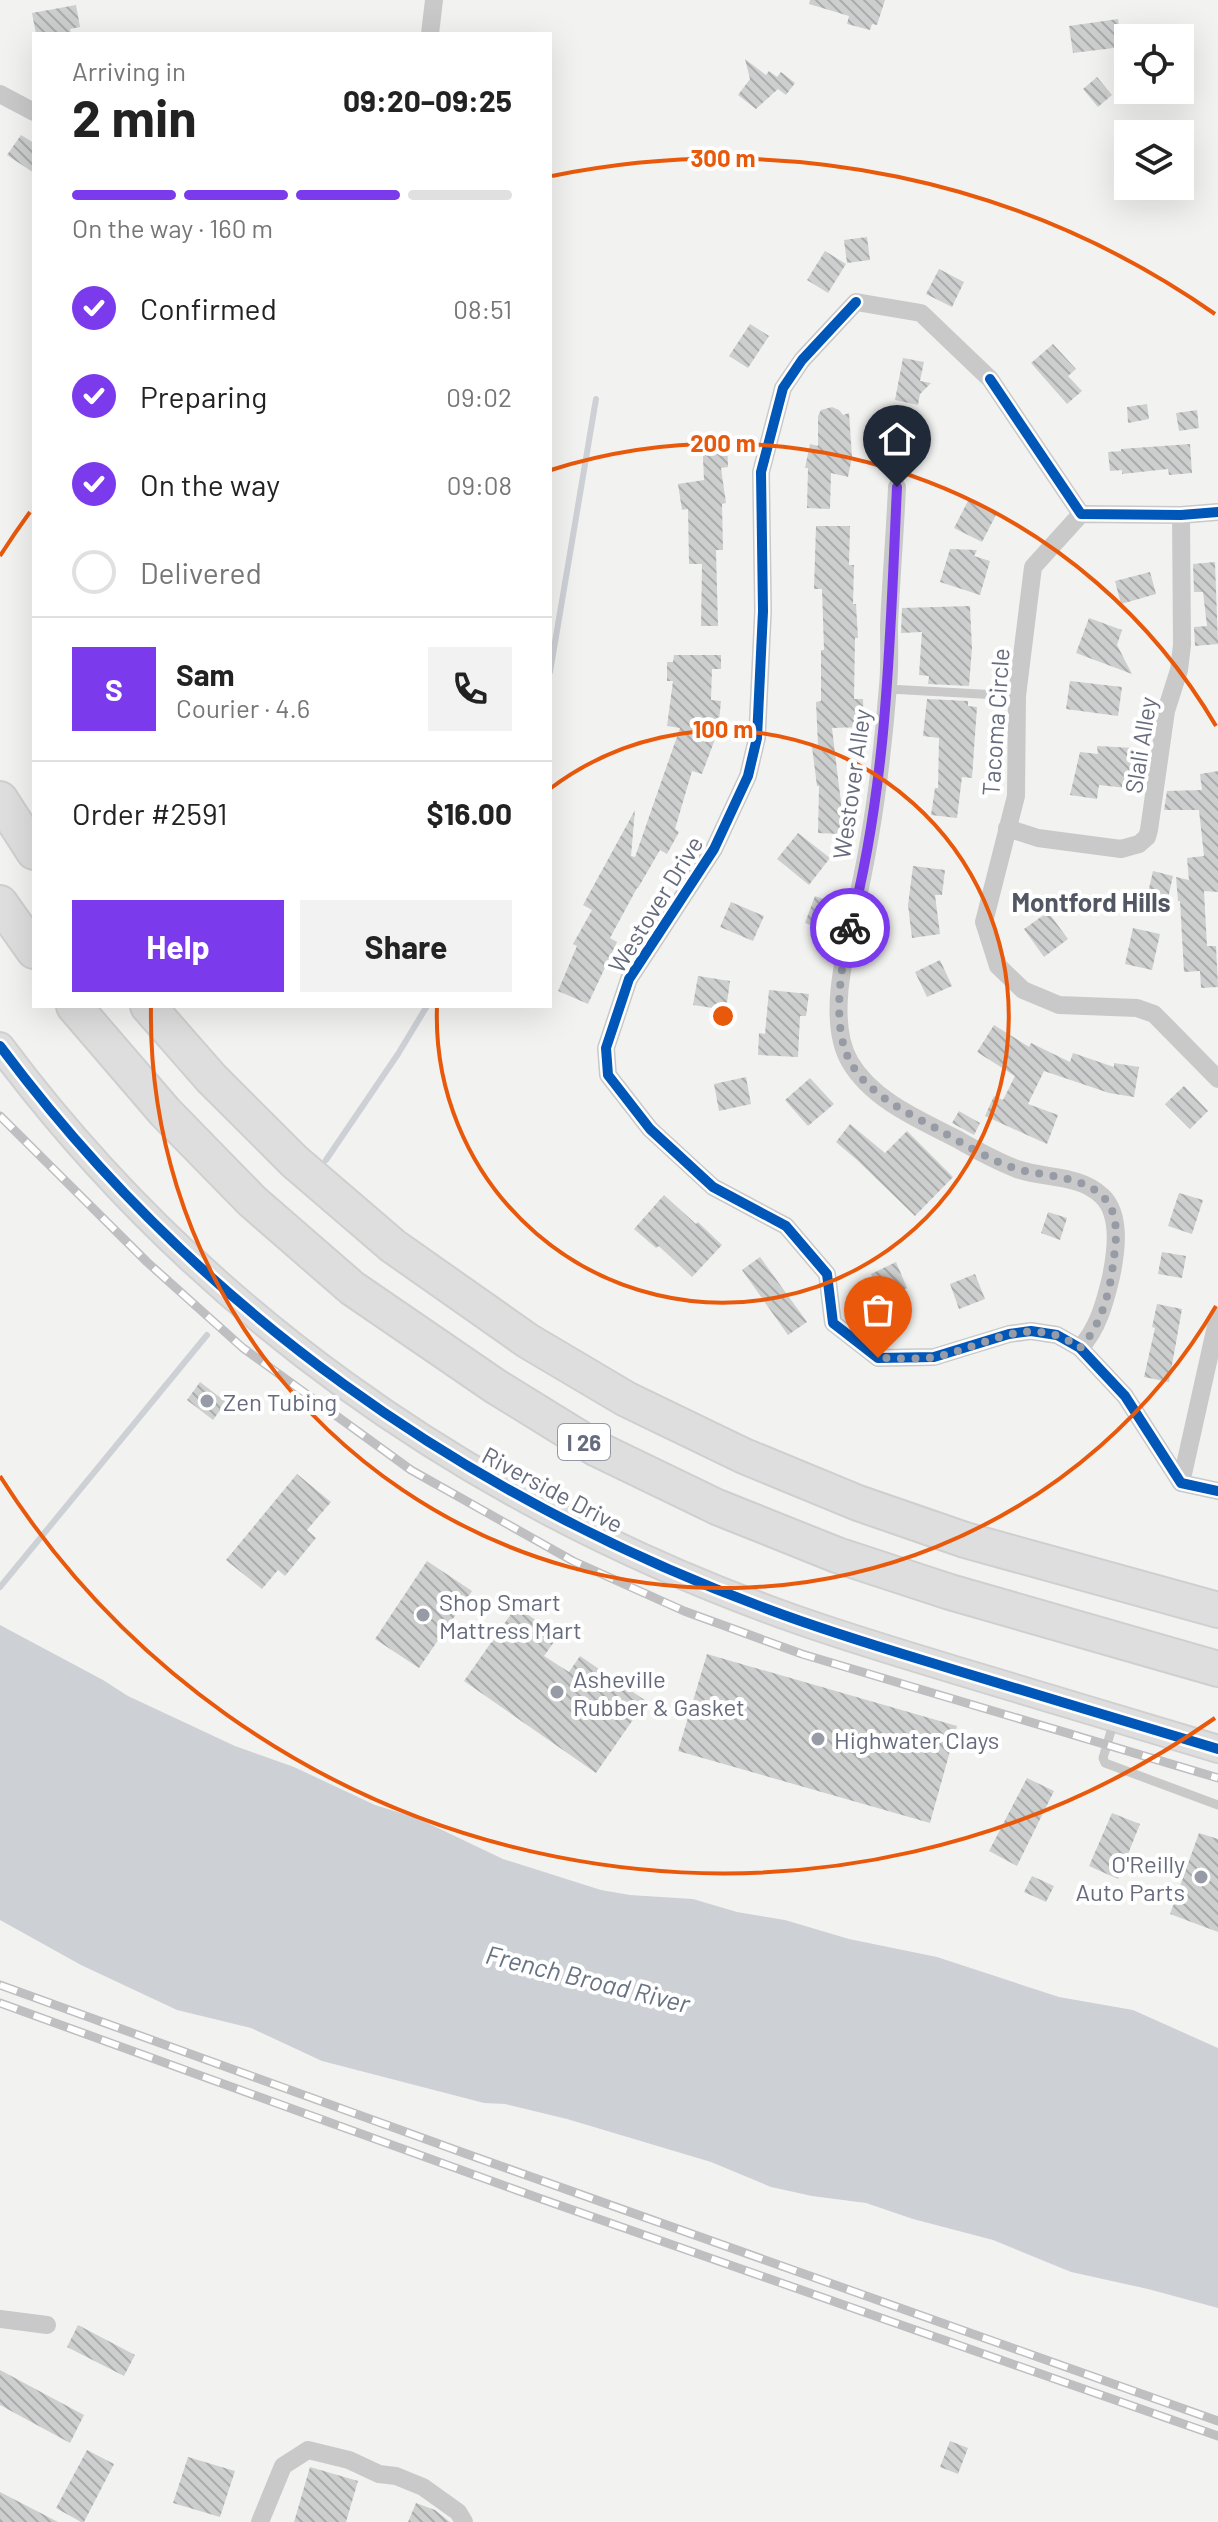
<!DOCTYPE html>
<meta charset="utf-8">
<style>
:root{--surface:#fff;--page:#f2f2f2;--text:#222;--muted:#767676;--line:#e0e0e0;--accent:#7c3aed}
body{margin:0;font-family:Barlow,sans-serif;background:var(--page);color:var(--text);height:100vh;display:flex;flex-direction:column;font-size:30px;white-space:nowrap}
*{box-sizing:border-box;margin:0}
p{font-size:26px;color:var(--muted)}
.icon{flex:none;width:44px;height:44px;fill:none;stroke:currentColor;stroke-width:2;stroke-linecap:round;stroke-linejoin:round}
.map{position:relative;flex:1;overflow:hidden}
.panel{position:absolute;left:32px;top:32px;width:520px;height:976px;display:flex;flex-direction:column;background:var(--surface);border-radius:0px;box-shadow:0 8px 32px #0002}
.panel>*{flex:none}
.tools{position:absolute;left:1114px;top:24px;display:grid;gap:16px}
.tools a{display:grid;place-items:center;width:80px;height:80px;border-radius:0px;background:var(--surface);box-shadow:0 8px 32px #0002;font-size:40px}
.pin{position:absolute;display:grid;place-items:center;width:68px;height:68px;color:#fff;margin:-82px -34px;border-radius:50% 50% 50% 0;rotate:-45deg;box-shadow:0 0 8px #0007}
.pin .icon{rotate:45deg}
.courier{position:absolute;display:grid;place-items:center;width:80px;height:80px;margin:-40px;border:6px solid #7c3aed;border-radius:50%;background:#fff;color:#222;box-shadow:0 2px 10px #0007}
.summary em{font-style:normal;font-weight:700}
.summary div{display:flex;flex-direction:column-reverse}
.summary{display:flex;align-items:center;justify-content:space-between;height:136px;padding:0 40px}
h1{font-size:52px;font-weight:700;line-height:60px}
.bar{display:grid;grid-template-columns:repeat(4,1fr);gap:12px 8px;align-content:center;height:96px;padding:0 40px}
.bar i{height:10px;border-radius:6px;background:var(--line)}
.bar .current{background:var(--accent)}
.bar p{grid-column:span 4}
.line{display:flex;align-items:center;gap:20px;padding:0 40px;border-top:2px solid var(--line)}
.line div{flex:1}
.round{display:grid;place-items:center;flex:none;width:84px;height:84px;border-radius:0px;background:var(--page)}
ol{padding:0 40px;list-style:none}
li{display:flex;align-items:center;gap:24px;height:88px}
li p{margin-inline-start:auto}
li .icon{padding:8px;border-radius:50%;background:var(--accent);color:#fff;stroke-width:4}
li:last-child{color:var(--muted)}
li i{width:44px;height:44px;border:4px solid var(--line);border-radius:50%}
.action{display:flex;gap:16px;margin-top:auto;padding:16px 40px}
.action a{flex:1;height:92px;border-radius:0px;background:var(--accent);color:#fff;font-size:32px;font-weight:700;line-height:92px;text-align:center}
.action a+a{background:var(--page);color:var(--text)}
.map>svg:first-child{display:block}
.water{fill:#cdd1d5}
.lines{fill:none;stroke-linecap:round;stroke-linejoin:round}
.stream{stroke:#cdd1d5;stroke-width:6}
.building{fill:url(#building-back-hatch)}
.secondary-casing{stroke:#d0d0d0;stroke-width:30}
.motorway-casing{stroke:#cecfcf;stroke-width:38}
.service{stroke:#c9c9ca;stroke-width:9}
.minor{stroke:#c9c9ca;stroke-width:18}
.secondary{stroke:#dedede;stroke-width:26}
.motorway{stroke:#dedede;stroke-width:34}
.rail-casing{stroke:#bfbfc1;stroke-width:9}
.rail{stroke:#fff;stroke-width:6;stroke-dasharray:18;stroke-linecap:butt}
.cycleway-casing{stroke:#fff;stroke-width:15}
.cycleway{stroke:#0057b8;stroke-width:10}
.done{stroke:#979ba6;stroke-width:8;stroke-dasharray:0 14.4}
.route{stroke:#7c3aed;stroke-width:10}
.ring{fill:none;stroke:#e8590c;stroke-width:4}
.poi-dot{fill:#979ba6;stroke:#fff;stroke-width:3}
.labels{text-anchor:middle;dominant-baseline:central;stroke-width:8;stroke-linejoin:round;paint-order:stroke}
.shield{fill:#fff;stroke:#9498a5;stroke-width:2}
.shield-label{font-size:22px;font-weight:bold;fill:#666c7e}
.street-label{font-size:24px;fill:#666c7e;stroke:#fff}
.poi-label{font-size:24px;fill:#666c7e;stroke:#fff;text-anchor:start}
.neighbourhood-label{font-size:26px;font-weight:bold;fill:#535764;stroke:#fff}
.water-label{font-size:26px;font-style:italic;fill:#677383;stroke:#fff}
.centre{fill:#e8590c;stroke:#fff;stroke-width:4}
.ring-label{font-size:24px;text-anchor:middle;font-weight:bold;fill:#e8590c;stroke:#fff;stroke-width:8;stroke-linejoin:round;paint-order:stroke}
</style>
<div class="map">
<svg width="1218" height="2522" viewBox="0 0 1218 2522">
<defs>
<pattern id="building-back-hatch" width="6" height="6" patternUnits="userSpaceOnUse" patternTransform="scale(2)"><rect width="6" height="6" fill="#cdcece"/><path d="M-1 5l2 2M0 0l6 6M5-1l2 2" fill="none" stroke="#aaabac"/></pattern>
</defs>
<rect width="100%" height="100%" fill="#f2f3f1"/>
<polygon class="water" points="0,1625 103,1680 128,1696 235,1746 294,1767 375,1805 417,1818 503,1859 601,1890 630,1895 693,1899 737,1912 785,1920 849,1939 937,1957 1059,1997 1133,2010 1218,2048 1218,2308 1148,2289 1071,2272 993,2240 913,2219 866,2203 812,2196 771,2187 711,2162 567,2119 505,2104 484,2103 322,2061 251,2028 177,2010 81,1965 0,1920"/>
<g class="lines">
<g class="stream">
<polyline points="550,672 596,399"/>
<polyline points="326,1160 398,1054 427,1006"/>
<polyline points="0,1587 207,1335"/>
</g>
</g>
<g class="building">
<polygon points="810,0 885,0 877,25 872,24 870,30 847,24 849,16 809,4"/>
<polygon points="76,5 80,27 70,29 71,34 36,34 32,13"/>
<polygon points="1118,19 1122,47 1073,53 1069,26"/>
<polygon points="745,59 766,75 769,71 777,77 781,72 795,83 786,95 778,89 756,109 738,95 750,79"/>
<polygon points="1097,77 1112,95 1098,107 1083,89"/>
<polygon points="21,135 34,143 34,173 7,155"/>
<polygon points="867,237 870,260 847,263 844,240"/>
<polygon points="825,251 846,264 828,293 807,280"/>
<polygon points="939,269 964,282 952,307 926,294"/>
<polygon points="750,324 769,336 748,368 729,356"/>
<polygon points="1053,344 1076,369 1068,376 1082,391 1067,404 1031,363"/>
<polygon points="903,358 924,362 920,381 931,383 920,394 918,405 895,400"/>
<polygon points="1147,404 1149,419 1128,423 1127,407"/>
<polygon points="832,407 839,410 843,415 849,413 852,457 848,477 831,473 830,509 807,508 808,468 805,468 810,444 818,446 818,416 821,410"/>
<polygon points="1197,410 1199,428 1179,431 1176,413"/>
<polygon points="727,435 728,467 721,468 726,503 722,504 723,550 716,550 718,626 701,626 702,564 689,564 688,509 682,510 678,484 704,480 702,436"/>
<polygon points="1190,444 1192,473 1169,475 1168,469 1122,474 1122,470 1110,471 1108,452 1121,451 1121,449"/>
<polygon points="969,499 997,513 982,542 954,528"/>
<polygon points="816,526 850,526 849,565 854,565 853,604 856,604 858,638 855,638 854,699 863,699 864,727 832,728 841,803 840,834 818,833 819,786 817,786 812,747 818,746 816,702 821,701 821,650 824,650 822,589 814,589"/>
<polygon points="950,549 977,550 974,556 990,561 980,595 940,582"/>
<polygon points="1215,562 1218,644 1195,646 1194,627 1207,626 1203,592 1194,592 1193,564"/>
<polygon points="1150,572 1156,594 1121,604 1115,581"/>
<polygon points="970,606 972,648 969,686 928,684 929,676 919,675 922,632 901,633 902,608"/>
<polygon points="1089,618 1122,630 1117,645 1132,674 1076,653"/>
<polygon points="674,655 721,655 721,669 712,669 711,700 721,701 718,731 702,774 692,771 675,829 679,832 667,854 660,850 638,888 637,888 610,938 617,942 588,1004 558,991 577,946 573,944 592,910 583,905 635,810 631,856 635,857 680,728 667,726 673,681 667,681 667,662 673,662"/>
<polygon points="1070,681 1122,687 1118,716 1066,709"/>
<polygon points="927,699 968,701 968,706 977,707 972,778 962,777 957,818 931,815 935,788 938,788 939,738 923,736"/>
<polygon points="1097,746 1134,748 1131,773 1138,773 1136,789 1099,785 1097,799 1070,795 1080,752 1098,754"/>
<polygon points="1218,771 1218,892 1204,891 1207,946 1216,946 1218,987 1201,988 1200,971 1184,972 1180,901 1178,901 1176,877 1189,880 1187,858 1204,856 1199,810 1164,810 1167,791 1202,790 1200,774"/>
<polygon points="798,833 830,858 809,885 777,859"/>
<polygon points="913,866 945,870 942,895 935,895 940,934 912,938 908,905"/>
<polygon points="1153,871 1173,876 1168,898 1148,893"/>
<polygon points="815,896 840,905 830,932 805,923"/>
<polygon points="731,902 764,916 753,941 720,927"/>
<polygon points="1048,912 1068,939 1044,957 1024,929"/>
<polygon points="1133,928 1160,934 1152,970 1125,964"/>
<polygon points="940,960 952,986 927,997 915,972"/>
<polygon points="698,976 730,981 726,1010 693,1005"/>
<polygon points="769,990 809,994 806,1016 800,1016 798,1057 758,1055 759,1033 765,1034"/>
<polygon points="994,1025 1029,1047 1031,1043 1070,1062 1073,1053 1114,1067 1114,1063 1139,1067 1134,1097 1109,1093 1044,1071 1028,1104 1058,1115 1047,1144 985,1116 994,1096 1003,1100 1015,1076 977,1052"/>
<polygon points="746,1077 751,1104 719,1111 714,1084"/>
<polygon points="810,1078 834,1104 808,1126 785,1100"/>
<polygon points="1184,1086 1208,1111 1190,1129 1165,1104"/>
<polygon points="959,1111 980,1123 974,1135 952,1123"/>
<polygon points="850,1124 885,1153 907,1131 953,1177 915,1216 857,1160 836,1142"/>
<polygon points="1179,1193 1203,1200 1192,1234 1168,1226"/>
<polygon points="664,1195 696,1224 698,1222 722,1245 692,1277 659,1246 656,1248 634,1229"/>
<polygon points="1048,1212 1067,1218 1060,1240 1041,1233"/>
<polygon points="1162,1252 1186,1256 1182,1278 1158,1274"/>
<polygon points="760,1257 807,1322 788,1335 742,1270"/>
<polygon points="896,1262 907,1288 882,1299 871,1274"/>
<polygon points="975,1274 985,1299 959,1309 950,1284"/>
<polygon points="1157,1304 1182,1309 1169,1382 1144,1377 1155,1328 1152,1327"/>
<polygon points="200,1382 226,1402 213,1420 187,1400"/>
<polygon points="297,1474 331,1502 307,1530 316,1538 285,1576 278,1570 262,1589 226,1560"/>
<polygon points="427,1561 472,1591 419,1668 375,1639"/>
<polygon points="516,1607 559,1635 544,1656 569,1672 580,1656 646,1701 596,1773 464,1681"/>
<polygon points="707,1654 957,1726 930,1823 678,1751"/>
<polygon points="1027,1778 1054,1791 1017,1866 989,1851"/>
<polygon points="1112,1813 1140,1824 1118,1879 1089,1866"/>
<polygon points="1199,1833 1218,1839 1218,1932 1170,1914"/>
<polygon points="1032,1876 1054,1886 1046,1902 1024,1892"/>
<polygon points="78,2325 135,2355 124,2376 67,2347"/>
<polygon points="0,2370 84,2415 70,2443 0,2405"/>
<polygon points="950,2441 968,2448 958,2474 940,2467"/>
<polygon points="87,2450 114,2464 84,2522 81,2522 56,2508"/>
<polygon points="188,2457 235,2471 220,2517 173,2503"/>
<polygon points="310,2467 358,2481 346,2522 294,2522"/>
<polygon points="0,2492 58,2522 0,2522"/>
<polygon points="416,2503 435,2510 450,2522 408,2522"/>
</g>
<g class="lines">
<defs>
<path id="secondary" d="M 0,1046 C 196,1309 464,1497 770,1610 C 831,1633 893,1651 955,1670 C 1043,1696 1130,1723 1218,1749"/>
<g id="motorway">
<polyline points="0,799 34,852"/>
<polyline points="0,903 34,951"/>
<polyline points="74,1006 165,1112 252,1201 352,1288 495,1386 597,1449 717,1507 837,1555 950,1592 1218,1669"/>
<polyline points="148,1006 211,1078 294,1161 393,1246 528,1341 626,1399 744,1456 858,1503 965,1540 1218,1610"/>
</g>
</defs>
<use href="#secondary" class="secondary-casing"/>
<use href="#motorway" class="motorway-casing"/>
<g class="service">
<polyline points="888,689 1017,696"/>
<polyline points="1114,1721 1103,1758 1105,1763 1218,1805"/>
</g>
<g class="minor">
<polyline points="430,34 434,0"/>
<polyline points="0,94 34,112"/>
<path d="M 897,487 C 895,533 891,579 889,626 C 889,646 890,666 888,686 C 882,763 872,839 854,914 C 844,955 827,1023 850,1062 C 872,1100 920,1120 957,1139 C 976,1150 996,1161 1017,1169 C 1045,1179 1079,1174 1102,1196 C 1122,1215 1116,1253 1111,1277 C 1105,1302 1098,1329 1080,1348"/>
<polyline points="1218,512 1181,515 1081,514 1033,567 1017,696 1016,796 984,922 998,966 1023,990 1059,1005 1137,1008 1154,1014 1218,1079"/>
<polyline points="1081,514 990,379 921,313 856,302 802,360 783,388 761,472 763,611 757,738 748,776 714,849 629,979 606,1048 608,1075 650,1129 713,1187 786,1226 827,1274 833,1323 878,1358 934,1357 1009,1334 1031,1331 1057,1335 1080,1348 1125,1396 1181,1483 1218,1491"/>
<polyline points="1007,828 1038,838 1121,849 1139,844 1147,837 1149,830 1166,711 1179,670 1182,645 1181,515"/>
<polyline points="1181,1483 1218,1317"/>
<polyline points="0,2319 47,2325"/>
<polyline points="260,2522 283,2466 308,2450 349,2460 379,2474 396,2476 423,2487 458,2512 464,2522"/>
</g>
<use href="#secondary" class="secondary"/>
<use href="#motorway" class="motorway"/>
<defs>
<g id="rail">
<polyline points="0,1116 147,1262 243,1348 411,1470 573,1561 684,1611 802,1654 1218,1778"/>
<polyline points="0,1985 464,2153 1218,2421"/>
<polyline points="0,2003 533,2196 1218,2436"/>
</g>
</defs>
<use href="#rail" class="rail-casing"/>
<use href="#rail" class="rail"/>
<defs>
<g id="cycleway">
<polyline points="856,302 802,360 783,388 761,472 763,611 757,738 748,776 714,849 629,979 606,1048 608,1075 650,1129 713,1187 786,1226 827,1274 833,1323 878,1358 934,1357 1009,1334 1031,1331 1057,1335 1080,1348 1125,1396 1181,1483 1218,1491"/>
<polyline points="990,379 1081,514 1181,515 1218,512"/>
<path d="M 0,1046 C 196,1309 464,1497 770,1610 C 831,1633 893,1651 955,1670 C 1043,1696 1130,1723 1218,1749"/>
</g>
</defs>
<use href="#cycleway" class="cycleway-casing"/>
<use href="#cycleway" class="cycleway"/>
</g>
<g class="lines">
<path class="done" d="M 850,928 C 841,965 830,1030 852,1065 C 871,1096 908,1113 939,1130 C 965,1144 993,1163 1021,1170 C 1049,1177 1086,1176 1106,1200 C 1120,1218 1116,1243 1113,1264 C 1110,1293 1100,1328 1080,1348 C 1030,1311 986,1347 935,1357 C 917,1360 896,1358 878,1358"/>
<path class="route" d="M 850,928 C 888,783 890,635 897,487"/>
</g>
<g class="ring">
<path d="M551 788A286 286 0 1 1 437 1006"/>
<path d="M1216 1306A572 572 0 0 1 151 1006M551 470A572 572 0 0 1 1216 726"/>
<path d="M1215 1718A857 857 0 0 1 0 1476M0 556A857 857 0 0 1 30 512M552 176A857 857 0 0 1 1215 314"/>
</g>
<g class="poi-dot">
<circle cx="207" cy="1401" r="8"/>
<circle cx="423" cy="1615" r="8"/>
<circle cx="557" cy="1692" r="8"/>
<circle cx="818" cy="1739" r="8"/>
<circle cx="1201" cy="1877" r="8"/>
</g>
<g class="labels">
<rect class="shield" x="558" y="1424" width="52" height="36" rx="6"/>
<g class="shield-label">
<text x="584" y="1442">I 26</text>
</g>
<g class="street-label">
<text transform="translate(995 722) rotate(-86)">Tacoma Circle</text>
<text transform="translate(1140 745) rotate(-81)">Slali Alley</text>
<text transform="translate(851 784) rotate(-82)">Westover Alley</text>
<text transform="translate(655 904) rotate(-58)">Westover Drive</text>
<text transform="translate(553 1489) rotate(28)">Riverside Drive</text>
</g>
<g class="poi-label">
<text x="223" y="1401">Zen Tubing</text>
<text x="439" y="1601">Shop Smart<tspan x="439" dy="28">Mattress Mart</tspan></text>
<text x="573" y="1678">Asheville<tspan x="573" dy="28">Rubber &amp; Gasket</tspan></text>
<text x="834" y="1739">Highwater Clays</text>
<text x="1185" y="1863" text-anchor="end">O'Reilly<tspan x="1185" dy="28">Auto Parts</tspan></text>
</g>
<g class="neighbourhood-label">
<text x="1091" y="901">Montford Hills</text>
</g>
<g class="water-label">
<text transform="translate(588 1978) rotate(14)">French Broad River</text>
</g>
</g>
<circle cx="723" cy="1016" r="12" class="centre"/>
<g class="ring-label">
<text x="723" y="167">300 m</text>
<text x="723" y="452">200 m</text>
<text x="723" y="738">100 m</text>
</g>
</svg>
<div class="tools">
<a><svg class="icon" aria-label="locate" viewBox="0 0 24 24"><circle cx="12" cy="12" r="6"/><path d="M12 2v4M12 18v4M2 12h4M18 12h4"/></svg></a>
<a><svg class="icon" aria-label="layers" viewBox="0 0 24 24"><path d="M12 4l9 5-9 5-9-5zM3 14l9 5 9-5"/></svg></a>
</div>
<div class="pin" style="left:878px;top:1358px;background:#ea580c"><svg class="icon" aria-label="bag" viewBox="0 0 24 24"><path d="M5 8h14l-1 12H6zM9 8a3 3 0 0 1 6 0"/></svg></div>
<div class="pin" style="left:897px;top:487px;background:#1f2937"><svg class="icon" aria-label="home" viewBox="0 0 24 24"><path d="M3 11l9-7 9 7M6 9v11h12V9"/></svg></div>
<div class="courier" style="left:850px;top:928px"><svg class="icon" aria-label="bike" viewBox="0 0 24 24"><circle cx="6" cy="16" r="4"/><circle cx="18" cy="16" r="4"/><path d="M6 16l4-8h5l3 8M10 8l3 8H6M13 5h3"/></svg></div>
<section class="panel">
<div class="summary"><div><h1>2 min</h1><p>Arriving in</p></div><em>09:20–09:25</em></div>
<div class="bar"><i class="current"></i><i class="current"></i><i class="current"></i><i></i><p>On the way · 160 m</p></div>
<ol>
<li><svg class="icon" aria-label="check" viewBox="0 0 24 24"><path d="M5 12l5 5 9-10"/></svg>Confirmed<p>08:51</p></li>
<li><svg class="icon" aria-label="check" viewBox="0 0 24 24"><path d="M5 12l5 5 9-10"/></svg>Preparing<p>09:02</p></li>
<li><svg class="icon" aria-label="check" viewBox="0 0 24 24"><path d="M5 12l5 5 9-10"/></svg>On the way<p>09:08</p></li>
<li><i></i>Delivered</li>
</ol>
<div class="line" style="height:144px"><b class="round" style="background:var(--accent);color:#fff">S</b><div><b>Sam</b><p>Courier · 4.6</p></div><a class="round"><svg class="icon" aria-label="phone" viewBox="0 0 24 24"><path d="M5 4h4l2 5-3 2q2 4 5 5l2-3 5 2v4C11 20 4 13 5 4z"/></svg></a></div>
<div class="line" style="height:104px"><div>Order #2591</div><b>$16.00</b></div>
<div class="action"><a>Help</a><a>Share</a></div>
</section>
</div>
